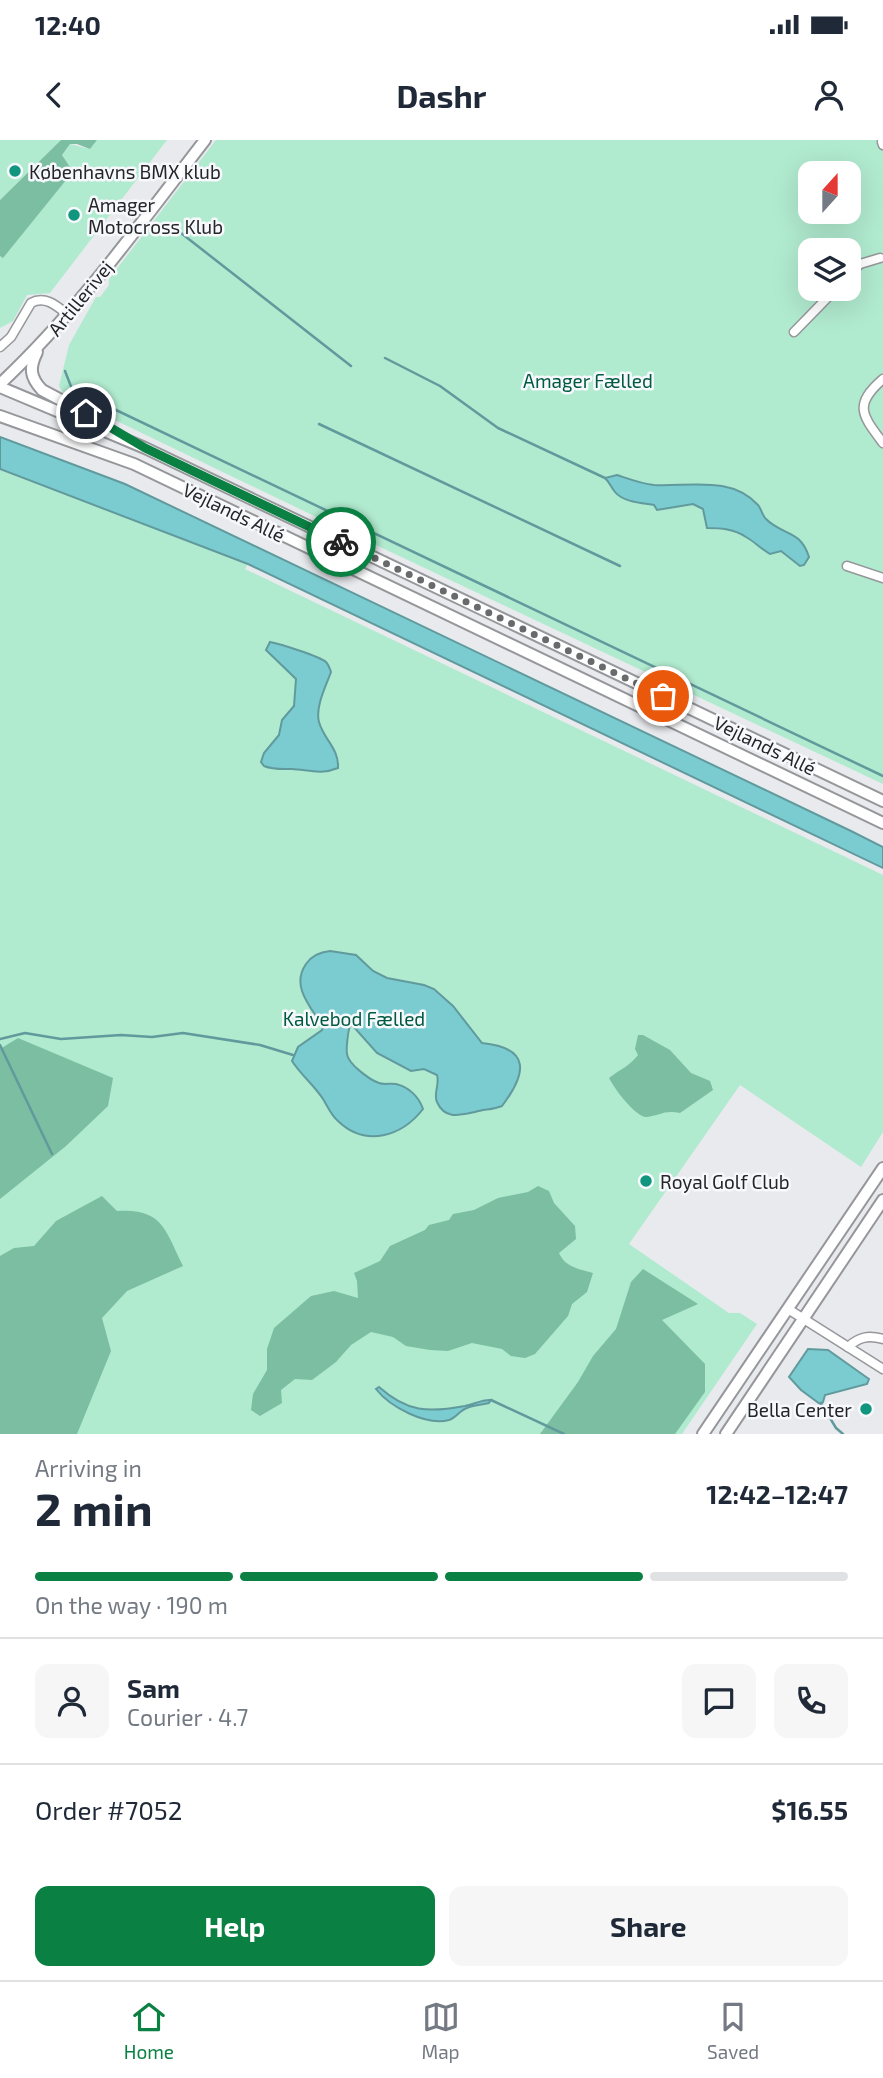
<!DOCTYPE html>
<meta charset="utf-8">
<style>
:root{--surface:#fff;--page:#f6f6f7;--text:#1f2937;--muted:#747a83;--line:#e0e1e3;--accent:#0b8043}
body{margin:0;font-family:"Exo 2",sans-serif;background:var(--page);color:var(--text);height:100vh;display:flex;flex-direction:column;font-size:26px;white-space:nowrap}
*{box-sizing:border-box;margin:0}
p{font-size:23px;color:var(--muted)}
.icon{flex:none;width:38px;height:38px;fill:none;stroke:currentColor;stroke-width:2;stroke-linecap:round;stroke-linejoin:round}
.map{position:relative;height:1294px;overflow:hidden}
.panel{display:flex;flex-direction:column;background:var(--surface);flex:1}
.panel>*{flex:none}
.needle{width:46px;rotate:21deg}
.controls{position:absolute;left:798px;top:21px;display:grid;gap:14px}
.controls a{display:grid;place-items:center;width:63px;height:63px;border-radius:14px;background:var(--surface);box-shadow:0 7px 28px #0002;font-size:35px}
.pin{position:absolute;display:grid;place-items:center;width:60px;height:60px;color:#fff;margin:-30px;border:4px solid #fff;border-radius:50%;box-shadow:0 2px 7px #0007}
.courier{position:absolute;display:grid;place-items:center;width:70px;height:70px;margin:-35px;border:5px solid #0b8043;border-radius:50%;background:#fff;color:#222;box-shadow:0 2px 9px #0007}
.summary em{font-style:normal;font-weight:700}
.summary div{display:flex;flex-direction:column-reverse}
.summary{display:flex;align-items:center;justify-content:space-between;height:119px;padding:0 35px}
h1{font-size:46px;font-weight:700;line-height:52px}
.bar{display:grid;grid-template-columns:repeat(4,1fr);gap:10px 7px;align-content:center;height:84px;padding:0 35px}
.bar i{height:9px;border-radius:5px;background:var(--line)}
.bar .on{background:var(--accent)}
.bar p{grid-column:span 4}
.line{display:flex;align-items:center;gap:18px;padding:0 35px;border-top:2px solid var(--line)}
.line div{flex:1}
.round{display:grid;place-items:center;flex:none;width:74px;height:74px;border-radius:14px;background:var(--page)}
.button{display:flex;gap:14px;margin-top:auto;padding:14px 35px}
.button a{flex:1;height:80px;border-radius:14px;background:var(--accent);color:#fff;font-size:28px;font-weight:700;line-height:80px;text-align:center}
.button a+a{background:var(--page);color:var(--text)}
.status{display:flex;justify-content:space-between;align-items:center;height:49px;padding:0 35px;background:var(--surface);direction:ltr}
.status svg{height:19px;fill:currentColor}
header{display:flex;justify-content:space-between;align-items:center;height:91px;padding:0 35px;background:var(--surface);font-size:32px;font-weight:700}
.dock{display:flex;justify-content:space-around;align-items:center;height:98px;border-top:2px solid var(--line);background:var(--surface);font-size:19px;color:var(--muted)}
.dock a{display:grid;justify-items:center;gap:4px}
.dock .on{color:var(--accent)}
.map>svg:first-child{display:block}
.green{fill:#b0eacf;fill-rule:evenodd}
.forest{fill:#7cbea1}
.water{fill:#7bccd0;stroke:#619a9d;stroke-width:2}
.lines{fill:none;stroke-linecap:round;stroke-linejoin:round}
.stream{stroke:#619a9d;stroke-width:2.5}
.street-casing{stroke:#96979b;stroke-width:11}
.secondary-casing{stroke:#96979b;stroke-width:14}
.street{stroke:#fff;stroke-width:8}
.secondary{stroke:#fff;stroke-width:10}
.done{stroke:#696a6c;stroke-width:7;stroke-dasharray:0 12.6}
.route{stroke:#0b8043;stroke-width:9}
.poi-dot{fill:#10957f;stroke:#f6f8fc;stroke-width:2.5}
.labels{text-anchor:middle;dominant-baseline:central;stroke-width:5;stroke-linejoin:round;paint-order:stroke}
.poi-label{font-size:19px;fill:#242526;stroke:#f6f8fc;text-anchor:start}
.street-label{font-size:19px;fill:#242526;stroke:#f6f8fc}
.park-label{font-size:19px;fill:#005a3f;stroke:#f6f8fc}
</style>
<div class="status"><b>12:40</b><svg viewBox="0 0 49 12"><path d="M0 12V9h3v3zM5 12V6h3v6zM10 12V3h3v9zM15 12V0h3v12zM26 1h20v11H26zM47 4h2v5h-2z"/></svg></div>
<header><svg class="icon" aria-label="back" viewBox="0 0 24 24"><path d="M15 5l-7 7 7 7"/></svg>Dashr<svg class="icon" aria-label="person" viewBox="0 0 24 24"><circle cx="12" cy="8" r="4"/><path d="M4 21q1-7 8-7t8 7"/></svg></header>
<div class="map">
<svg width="883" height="1294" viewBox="0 0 883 1294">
<rect width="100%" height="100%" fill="#e9eaee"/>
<g class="green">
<polygon points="0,0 61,0 0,60"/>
<polygon points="97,0 167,0 50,153 27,155 13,181 0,188 0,116 3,117 71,34 72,30 62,15 70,4 90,9"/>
<path d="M 216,0 L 883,0 L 883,644 L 306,372 L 65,256 L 59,246 L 69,205 L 96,157 L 100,157 L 109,145 L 109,139 ZM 810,33 L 849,33 L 849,72 L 810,72 ZM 810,110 L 849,110 L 849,149 L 810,149 Z"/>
<polygon points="0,329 248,424 245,429 883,735 883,992 861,1027 740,945 629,1104 729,1173 740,1173 757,1184 682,1294 0,1294"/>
</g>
<g class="forest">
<polygon points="61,0 97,0 90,9 77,4 70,4 62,15 72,30 71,34 3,118 0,116 0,60"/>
<path d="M 638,895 L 643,895 L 670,910 L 691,933 L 710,941 L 713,950 L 680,973 C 663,970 662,975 647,977 C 636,978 614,948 609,938 C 619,930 630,926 638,915 L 635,909 Z"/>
<polygon points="18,898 113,938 108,966 66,1006 0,1059 0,909"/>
<path d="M 538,1046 L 549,1051 L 554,1063 L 575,1086 L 576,1099 L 559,1113 C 565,1127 579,1129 593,1133 L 587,1152 L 572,1164 L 568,1176 L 535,1214 L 525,1218 L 511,1216 L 502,1209 L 472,1203 L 448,1211 L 430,1210 L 406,1206 L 393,1197 L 371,1192 L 351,1205 L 336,1222 L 312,1240 L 295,1239 L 281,1250 L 282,1263 L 260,1276 L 251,1270 L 253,1254 L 267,1230 L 267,1209 L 274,1188 L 311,1156 L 334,1151 L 358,1158 L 357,1141 L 354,1133 L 380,1121 L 390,1106 L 425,1090 L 429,1085 L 449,1080 L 453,1074 L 474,1070 L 498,1058 L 528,1052 Z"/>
<path d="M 102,1056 L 117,1071 C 163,1068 165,1090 183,1126 L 127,1151 L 102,1178 L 111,1211 L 77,1294 L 0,1294 L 0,1116 L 14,1108 L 34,1106 L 56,1081 Z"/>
<polygon points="643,1129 698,1164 662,1180 705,1224 705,1252 675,1294 540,1294 578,1242 593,1216 616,1189 631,1142"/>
</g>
<g class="water">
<polygon points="0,297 125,344 851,691 883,707 883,728 248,424 0,329"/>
<path d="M 617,335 C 629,339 642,344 654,345 C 688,347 731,335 758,365 C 761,368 762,375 766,379 C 783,396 800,389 809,417 L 804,425 L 800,426 L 781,411 L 770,414 C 761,409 755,402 746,397 C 734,389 721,388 707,388 L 703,369 L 693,364 L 657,370 L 654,365 C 642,363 623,362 615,352 C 611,347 610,343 605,338 Z"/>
<path d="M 270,502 C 280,504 319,516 326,522 C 328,524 330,529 331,532 C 326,546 315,567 319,582 C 324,600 339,608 338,628 C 321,635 309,630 292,629 C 281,629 274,630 264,626 L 261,622 L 264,613 L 279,595 L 282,580 L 294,566 L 296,539 L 266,510 Z"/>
<path d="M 330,811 L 356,815 L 373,831 L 387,838 L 424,845 L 434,849 L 453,866 L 482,903 C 531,908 527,933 502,966 C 492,970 484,969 475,972 C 460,975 445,980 437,962 C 433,954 440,944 437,935 L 424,929 L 411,931 L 377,913 L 353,886 L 350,886 C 348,891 346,909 347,914 C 348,924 370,940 379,943 C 384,945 390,943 396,944 C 409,947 419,957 423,969 C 402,996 366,1008 338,981 C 331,975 328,967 323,959 C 314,945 301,935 292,921 L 298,907 L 322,890 L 323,887 C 312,868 290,847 306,824 C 312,815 320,812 330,811 Z"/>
<polygon points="808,1209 828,1210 869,1239 867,1244 825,1255 823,1262 820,1264 801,1250 789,1237"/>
<path d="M 379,1247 C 407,1272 428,1273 465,1266 C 474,1264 484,1259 491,1260 L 489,1263 C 482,1265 473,1265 467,1268 C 460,1270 456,1278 449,1280 C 426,1286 390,1267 376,1249 Z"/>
</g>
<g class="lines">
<g class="stream">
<polyline points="181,93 351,226"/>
<polyline points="385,218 440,246 498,288 605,338"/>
<polyline points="65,231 72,249 883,636"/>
<polyline points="319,284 620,426"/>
<polyline points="0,899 25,893 61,899 121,895 152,897 183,893 260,905 293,915"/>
<polyline points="0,905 52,1014"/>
<polyline points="491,1260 564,1294"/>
<polyline points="821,1263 836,1288 843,1294"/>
</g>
<defs>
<g id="street">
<polyline points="882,2 883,5"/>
<polyline points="849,135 860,124 880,118"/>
<polyline points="794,192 836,149"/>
<path d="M 0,207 L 11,197 L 31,163 C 45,155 57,166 68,175"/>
<path d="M 883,239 C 853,265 862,275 883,303"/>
<polyline points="847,426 883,438"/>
<polyline points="788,1169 883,1229"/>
<path d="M 848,1207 C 859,1197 868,1195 883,1199"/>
</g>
<g id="secondary">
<path d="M 37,212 C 29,228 30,237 42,250 L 104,283"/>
<path d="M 0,244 C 78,171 140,84 205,0"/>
<polyline points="0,247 145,308 883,661"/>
<polyline points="0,276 134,324 883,683"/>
<polyline points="703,1294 883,1028"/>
<polyline points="726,1294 883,1060"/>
</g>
</defs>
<use href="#street" class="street-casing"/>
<use href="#secondary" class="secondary-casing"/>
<use href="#street" class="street"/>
<use href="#secondary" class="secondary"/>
</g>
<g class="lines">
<polyline class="done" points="341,402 663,556"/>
<polyline class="route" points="86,273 145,308 341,402"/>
</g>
<g class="poi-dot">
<circle cx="15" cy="31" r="7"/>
<circle cx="74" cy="75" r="7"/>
<circle cx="646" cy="1041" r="7"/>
<circle cx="866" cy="1269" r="7"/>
</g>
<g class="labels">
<g class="poi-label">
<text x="29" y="31">Københavns BMX klub</text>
<text x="88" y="64">Amager<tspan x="88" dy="22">Motocross Klub</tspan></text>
<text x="660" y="1041">Royal Golf Club</text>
<text x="852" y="1269" text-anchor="end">Bella Center</text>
</g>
<g class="street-label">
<text transform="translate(80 158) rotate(-51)">Artillerivej</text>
<text transform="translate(234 372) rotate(26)">Vejlands Allé</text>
<text transform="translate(765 605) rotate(26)">Vejlands Allé</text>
</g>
<g class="park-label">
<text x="588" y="240">Amager Fælled</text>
<text x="354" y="878">Kalvebod Fælled</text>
</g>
</g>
</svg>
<div class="controls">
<a><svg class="needle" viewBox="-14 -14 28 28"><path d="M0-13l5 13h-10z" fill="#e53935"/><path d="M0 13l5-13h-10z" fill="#747a83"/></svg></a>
<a><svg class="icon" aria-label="layers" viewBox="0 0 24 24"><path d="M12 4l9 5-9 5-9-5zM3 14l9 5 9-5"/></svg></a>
</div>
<div class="pin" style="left:663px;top:556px;background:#ea580c"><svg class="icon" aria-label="bag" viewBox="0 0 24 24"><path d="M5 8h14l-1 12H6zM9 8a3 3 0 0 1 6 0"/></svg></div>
<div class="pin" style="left:86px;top:273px;background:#1f2937"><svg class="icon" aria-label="home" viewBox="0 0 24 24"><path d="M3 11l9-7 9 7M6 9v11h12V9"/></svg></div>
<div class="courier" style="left:341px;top:402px"><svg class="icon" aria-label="bike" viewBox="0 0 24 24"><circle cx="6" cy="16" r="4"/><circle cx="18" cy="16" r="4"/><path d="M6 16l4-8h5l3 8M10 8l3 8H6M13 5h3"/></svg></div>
</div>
<section class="panel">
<div class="summary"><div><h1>2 min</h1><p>Arriving in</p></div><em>12:42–12:47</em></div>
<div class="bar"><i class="on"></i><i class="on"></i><i class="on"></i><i></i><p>On the way · 190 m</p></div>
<div class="line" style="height:126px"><a class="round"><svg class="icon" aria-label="person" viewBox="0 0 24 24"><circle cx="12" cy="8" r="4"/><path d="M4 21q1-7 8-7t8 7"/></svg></a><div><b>Sam</b><p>Courier · 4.7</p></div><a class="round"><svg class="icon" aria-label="chat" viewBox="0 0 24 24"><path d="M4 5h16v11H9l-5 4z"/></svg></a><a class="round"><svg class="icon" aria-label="phone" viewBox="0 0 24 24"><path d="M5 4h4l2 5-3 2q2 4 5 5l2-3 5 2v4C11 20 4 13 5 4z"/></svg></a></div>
<div class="line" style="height:91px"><div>Order #7052</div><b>$16.55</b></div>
<div class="button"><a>Help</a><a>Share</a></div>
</section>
<nav class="dock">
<a class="on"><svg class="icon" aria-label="home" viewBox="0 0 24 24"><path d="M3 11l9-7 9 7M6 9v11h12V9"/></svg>Home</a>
<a><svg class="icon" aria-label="map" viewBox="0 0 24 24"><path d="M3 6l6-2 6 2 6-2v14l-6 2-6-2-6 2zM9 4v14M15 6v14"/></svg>Map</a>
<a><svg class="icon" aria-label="saved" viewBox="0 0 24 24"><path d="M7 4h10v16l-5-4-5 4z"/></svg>Saved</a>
</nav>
